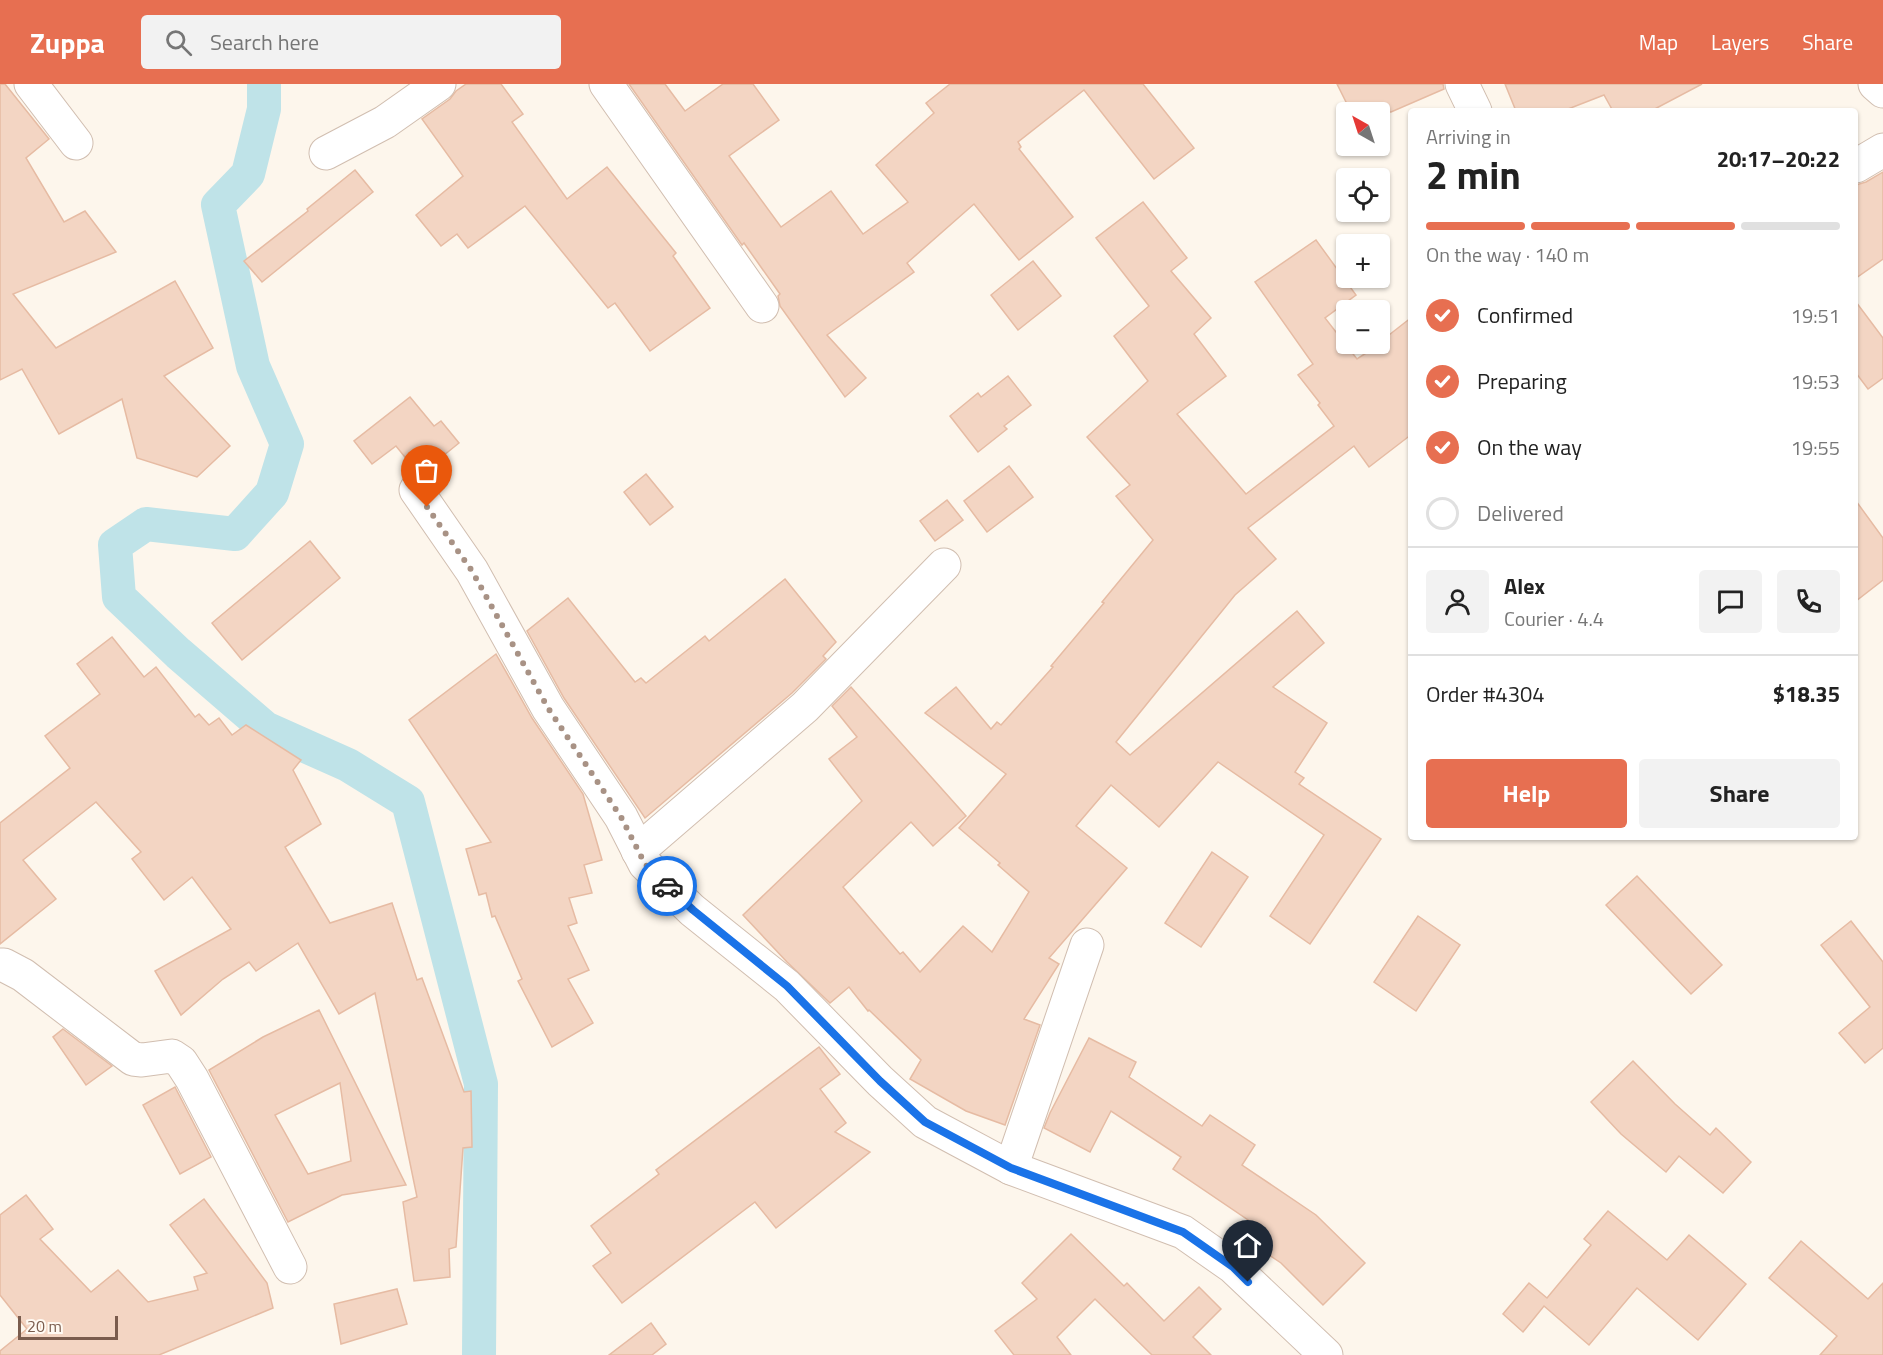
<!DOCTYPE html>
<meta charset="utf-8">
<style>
:root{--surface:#fff;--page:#f2f2f2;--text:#222;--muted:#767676;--line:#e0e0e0;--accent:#e76f51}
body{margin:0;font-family:"Titillium Web",sans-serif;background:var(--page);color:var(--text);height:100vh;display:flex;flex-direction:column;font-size:22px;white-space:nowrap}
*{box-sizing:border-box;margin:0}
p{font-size:20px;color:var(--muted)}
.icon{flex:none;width:33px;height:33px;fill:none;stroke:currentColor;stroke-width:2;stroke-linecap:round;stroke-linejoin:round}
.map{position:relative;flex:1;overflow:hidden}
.sheet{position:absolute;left:1408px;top:24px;width:450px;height:732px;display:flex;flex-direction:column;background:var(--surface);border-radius:6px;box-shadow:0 2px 4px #0004}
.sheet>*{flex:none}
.needle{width:39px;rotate:321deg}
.fabs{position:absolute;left:1336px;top:18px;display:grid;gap:12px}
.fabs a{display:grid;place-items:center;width:54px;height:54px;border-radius:6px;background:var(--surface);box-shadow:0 2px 4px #0004;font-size:30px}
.scale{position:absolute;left:18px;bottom:15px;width:100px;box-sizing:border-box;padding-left:6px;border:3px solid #7a5c4d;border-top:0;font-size:16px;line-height:21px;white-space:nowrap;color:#7a5c4d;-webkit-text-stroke:4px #fffaf3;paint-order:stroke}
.pin{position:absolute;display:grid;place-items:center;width:51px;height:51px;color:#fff;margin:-62px -26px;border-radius:50% 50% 50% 0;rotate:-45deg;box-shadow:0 0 6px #0007}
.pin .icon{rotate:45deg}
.courier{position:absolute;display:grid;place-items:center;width:60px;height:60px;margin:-30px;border:4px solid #1a73e8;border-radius:50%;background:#fff;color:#222;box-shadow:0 2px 8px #0007}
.overview em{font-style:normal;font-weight:700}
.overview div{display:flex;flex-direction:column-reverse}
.overview{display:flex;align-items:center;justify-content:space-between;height:102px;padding:0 18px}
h1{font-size:39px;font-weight:700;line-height:45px}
.bar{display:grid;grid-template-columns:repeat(4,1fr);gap:9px 6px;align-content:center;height:72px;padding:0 18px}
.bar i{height:8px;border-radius:4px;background:var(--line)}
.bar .on{background:var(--accent)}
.bar p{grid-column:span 4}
.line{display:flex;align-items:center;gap:15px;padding:0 18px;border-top:2px solid var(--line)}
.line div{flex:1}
.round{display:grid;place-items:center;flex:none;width:63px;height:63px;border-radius:6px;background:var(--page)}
ol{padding:0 18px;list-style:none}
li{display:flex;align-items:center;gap:18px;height:66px}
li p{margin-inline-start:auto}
li .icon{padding:6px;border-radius:50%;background:var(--accent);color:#fff;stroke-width:4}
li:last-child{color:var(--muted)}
li i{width:33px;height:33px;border:3px solid var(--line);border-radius:50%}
.primary-button{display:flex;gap:12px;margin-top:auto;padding:12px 18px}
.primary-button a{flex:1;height:69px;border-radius:6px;background:var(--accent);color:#fff;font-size:24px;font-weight:700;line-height:69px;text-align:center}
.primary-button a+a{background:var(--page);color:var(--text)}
header{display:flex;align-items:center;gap:36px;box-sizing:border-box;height:84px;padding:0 30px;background:var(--accent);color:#fff}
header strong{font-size:28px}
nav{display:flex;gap:33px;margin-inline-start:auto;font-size:21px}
.search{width:420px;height:54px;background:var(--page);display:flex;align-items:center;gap:15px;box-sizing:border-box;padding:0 21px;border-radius:6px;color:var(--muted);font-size:22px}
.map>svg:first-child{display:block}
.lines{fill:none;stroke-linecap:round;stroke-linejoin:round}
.canal{stroke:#bfe3e8;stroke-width:34}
.building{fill:#f3d5c3;stroke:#e6bba3;stroke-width:1.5;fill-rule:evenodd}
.street-casing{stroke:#d1beb0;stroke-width:35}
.street{stroke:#fff;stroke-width:33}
.done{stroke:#a89285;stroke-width:6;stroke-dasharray:0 10.8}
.route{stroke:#1a73e8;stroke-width:8}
</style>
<header>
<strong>Zuppa</strong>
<div class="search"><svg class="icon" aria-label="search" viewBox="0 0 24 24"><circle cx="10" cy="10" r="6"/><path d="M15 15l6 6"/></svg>Search here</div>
<nav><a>Map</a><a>Layers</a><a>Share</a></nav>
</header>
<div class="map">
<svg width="1883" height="1271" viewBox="0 0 1883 1271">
<rect width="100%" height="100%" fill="#fdf6ec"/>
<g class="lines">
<polyline class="canal" points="264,0 264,25 248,90 218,121 253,282 287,360 272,409 235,450 146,440 115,461 119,513 178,569 265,644 348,681 408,718 481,1000 479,1271"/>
</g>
<g class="building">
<polygon points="0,0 5,0 49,55 26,74 64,138 85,127 116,168 13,210 56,264 175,197 213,264 164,292 230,362 197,393 137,374 122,315 59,350 22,285 0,296"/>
<polygon points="466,0 501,0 523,30 512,38 567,115 607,83 676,169 673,172 710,224 650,267 615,219 608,224 525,122 468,164 457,150 441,162 416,131 463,92 422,35 450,15 456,7"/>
<polygon points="629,0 665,0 685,27 723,0 753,0 779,36 729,72 781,143 831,107 863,150 908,118 876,81 934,29 926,19 950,0 1143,0 1194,64 1154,95 1084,6 1018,58 1021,63 1019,65 1073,133 1019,176 974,120 907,179 914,188 827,251 866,294 845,313 780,222 778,212 780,210 744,159 742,161"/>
<polygon points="1337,0 1443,0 1444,5 1391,28 1351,28"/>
<polygon points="1505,0 1702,0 1651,27 1613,27 1604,11 1563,27 1516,27"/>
<polygon points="355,86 373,108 262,198 244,177 308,127 307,125"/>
<polygon points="1883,88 1883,175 1856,194 1856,101 1866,98"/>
<polygon points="1143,118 1187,174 1171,187 1211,234 1194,250 1226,292 1177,330 1246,410 1334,342 1318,321 1320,319 1298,291 1313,280 1255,198 1316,156 1356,211 1325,234 1357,275 1380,260 1380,258 1412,233 1412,350 1369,383 1354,362 1248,444 1276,475 1235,511 1116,658 1130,671 1297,527 1324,559 1273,603 1327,639 1295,688 1304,694 1299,700 1381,755 1310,860 1270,832 1324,751 1218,678 1159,743 1111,701 1076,742 1127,784 1049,874 1059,880 1024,935 1040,941 1005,1041 966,1027 910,995 921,976 869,926 868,927 849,903 830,919 787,878 743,831 862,717 829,675 857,653 832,622 851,603 966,732 933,762 911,738 843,803 900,870 903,868 920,888 963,842 992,868 1029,808 998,781 1000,779 959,744 1006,690 925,629 956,603 991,645 997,638 1001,641 1053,583 1051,582 1104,519 1102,518 1153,456 1116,412 1130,401 1087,353 1148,297 1114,252 1149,222 1096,154"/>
<polygon points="1033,177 1061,212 1018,246 991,211"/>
<polygon points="1856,218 1883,254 1883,294 1868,305 1856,289"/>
<polygon points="1008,292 1031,321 1004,342 1007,345 978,368 950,332 978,309 981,313"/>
<polygon points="410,313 434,342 441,337 459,359 422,389 417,388 396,362 372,380 354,357"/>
<polygon points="1009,382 1033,413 987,448 964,417"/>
<polygon points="646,390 673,423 650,441 624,408"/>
<polygon points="947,416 963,436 935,457 920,437"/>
<polygon points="1856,417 1883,454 1883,496 1856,517"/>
<polygon points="310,457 340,494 242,576 212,539"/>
<polygon points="785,495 836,558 823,572 826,575 792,609 645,734 564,614 527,547 568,514 635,598 641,594 646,599 705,552 709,557"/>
<polygon points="112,553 144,593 156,583 195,633 199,630 209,641 219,634 232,651 246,641 301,676 293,686 321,740 285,763 330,839 392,819 417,896 422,894 464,1008 471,1007 472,1063 463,1064 456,1163 449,1165 450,1193 414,1197 403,1118 417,1113 375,909 339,930 298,859 256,887 249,878 223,895 181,931 155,887 231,845 192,793 164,816 132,775 141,768 96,718 23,776 56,815 0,860 0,739 70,684 45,652 100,610 77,580"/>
<polygon points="496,570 532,634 583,710 602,776 584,781 592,809 569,814 577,839 568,842 589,886 568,895 593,939 552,963 518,897 522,895 495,832 492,833 486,809 479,811 466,765 491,758 409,636"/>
<polygon points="1212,768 1248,793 1201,863 1165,839"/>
<polygon points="1637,792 1722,881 1691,910 1606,821"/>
<polygon points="1418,832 1460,861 1416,927 1374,898"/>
<polygon points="1851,837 1883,878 1883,964 1865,979 1839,949 1870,923 1821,861"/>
<path d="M 319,926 L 406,1101 L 342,1111 L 288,1138 L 209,986 L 263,953 ZM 340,999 L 351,1077 L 308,1090 L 275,1031 Z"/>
<polygon points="63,945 112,982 86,1001 53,953"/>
<polygon points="1089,954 1136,978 1129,993 1202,1042 1210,1031 1255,1061 1242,1081 1316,1131 1365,1179 1323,1221 1281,1179 1245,1155 1254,1140 1173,1085 1181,1073 1111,1027 1090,1068 1044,1044 1050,1029"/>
<polygon points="819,963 840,990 820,1005 846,1039 835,1048 870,1068 776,1144 755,1118 622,1219 593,1182 611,1169 591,1142 659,1090 656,1086"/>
<polygon points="1633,977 1675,1020 1710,1051 1716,1044 1751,1078 1723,1109 1679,1072 1666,1088 1621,1050 1591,1018"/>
<polygon points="175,1003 211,1073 180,1090 143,1021"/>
<polygon points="26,1111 53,1145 40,1155 91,1208 118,1186 148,1218 198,1206 194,1193 207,1189 170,1141 204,1115 267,1199 273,1224 159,1271 0,1271 0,1267 27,1245 0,1211 0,1131"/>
<polygon points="1608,1127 1667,1176 1689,1151 1746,1200 1698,1256 1637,1204 1589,1261 1544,1222 1523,1248 1503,1230 1529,1199 1547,1214 1591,1161 1584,1155"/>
<polygon points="1071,1150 1124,1202 1127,1199 1164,1237 1199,1203 1221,1225 1193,1253 1211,1271 1152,1271 1095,1215 1057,1253 1071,1271 1014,1271 995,1247 1037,1215 1022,1199"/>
<polygon points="1801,1157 1868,1215 1883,1199 1883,1271 1820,1271 1837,1252 1769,1194"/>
<polygon points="397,1205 407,1240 341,1260 334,1220"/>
<polygon points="651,1239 666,1260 652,1271 609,1271"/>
</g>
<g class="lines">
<defs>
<g id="street">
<polyline points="31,0 76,59"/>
<polyline points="606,0 762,222"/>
<polyline points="1462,0 1475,27"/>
<polyline points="1875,0 1883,7"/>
<polyline points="326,69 385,38 439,0"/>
<polyline points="1856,82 1883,66"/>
<polyline points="416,406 472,487 548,624 621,733 645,780 692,826 787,902 880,997 925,1038 1011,1084 1183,1148 1233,1183 1326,1271"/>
<polyline points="638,767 805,623 944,481"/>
<polyline points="0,881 4,881 23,891 133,975 142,976 172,972 181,978 192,995 290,1183"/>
<polyline points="1011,1084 1087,861"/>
</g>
</defs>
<use href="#street" class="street-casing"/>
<use href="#street" class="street"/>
</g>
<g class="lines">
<polyline class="done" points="427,423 472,487 548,624 621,733 645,780 667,802"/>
<polyline class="route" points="667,802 693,826 787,902 880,997 925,1038 1011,1084 1183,1148 1233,1183 1248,1198"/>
</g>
</svg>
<div class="fabs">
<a><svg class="needle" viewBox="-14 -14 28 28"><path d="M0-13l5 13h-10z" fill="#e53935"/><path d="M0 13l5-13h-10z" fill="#767676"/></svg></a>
<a><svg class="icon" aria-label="locate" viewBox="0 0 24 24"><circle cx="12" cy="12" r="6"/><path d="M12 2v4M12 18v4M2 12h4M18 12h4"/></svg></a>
<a>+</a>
<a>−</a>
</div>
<div class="scale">20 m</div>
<div class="pin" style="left:427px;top:423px;background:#ea580c"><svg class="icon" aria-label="bag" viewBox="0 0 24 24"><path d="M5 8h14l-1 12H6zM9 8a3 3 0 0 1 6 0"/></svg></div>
<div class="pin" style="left:1248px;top:1198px;background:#1f2937"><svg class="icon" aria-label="home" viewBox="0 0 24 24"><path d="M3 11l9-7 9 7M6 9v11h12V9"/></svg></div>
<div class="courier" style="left:667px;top:802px"><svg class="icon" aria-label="car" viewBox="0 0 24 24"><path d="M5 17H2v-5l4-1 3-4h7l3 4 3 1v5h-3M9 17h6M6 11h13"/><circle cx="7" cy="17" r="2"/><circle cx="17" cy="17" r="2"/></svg></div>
<section class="sheet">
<div class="overview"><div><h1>2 min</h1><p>Arriving in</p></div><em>20:17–20:22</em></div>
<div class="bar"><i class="on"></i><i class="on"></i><i class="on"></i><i></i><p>On the way · 140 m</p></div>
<ol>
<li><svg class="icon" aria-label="check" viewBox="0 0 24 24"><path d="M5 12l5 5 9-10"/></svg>Confirmed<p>19:51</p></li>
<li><svg class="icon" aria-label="check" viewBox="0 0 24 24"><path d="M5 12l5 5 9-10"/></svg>Preparing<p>19:53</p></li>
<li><svg class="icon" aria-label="check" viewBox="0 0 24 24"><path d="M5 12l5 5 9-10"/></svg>On the way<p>19:55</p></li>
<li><i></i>Delivered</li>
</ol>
<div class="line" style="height:108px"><a class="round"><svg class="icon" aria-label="person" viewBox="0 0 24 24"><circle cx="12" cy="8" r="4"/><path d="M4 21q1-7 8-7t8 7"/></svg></a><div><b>Alex</b><p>Courier · 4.4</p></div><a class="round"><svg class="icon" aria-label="chat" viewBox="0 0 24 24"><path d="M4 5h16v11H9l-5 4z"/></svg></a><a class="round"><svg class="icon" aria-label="phone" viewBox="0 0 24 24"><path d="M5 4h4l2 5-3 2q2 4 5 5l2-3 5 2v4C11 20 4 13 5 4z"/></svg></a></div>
<div class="line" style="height:78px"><div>Order #4304</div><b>$18.35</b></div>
<div class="primary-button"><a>Help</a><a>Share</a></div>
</section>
</div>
